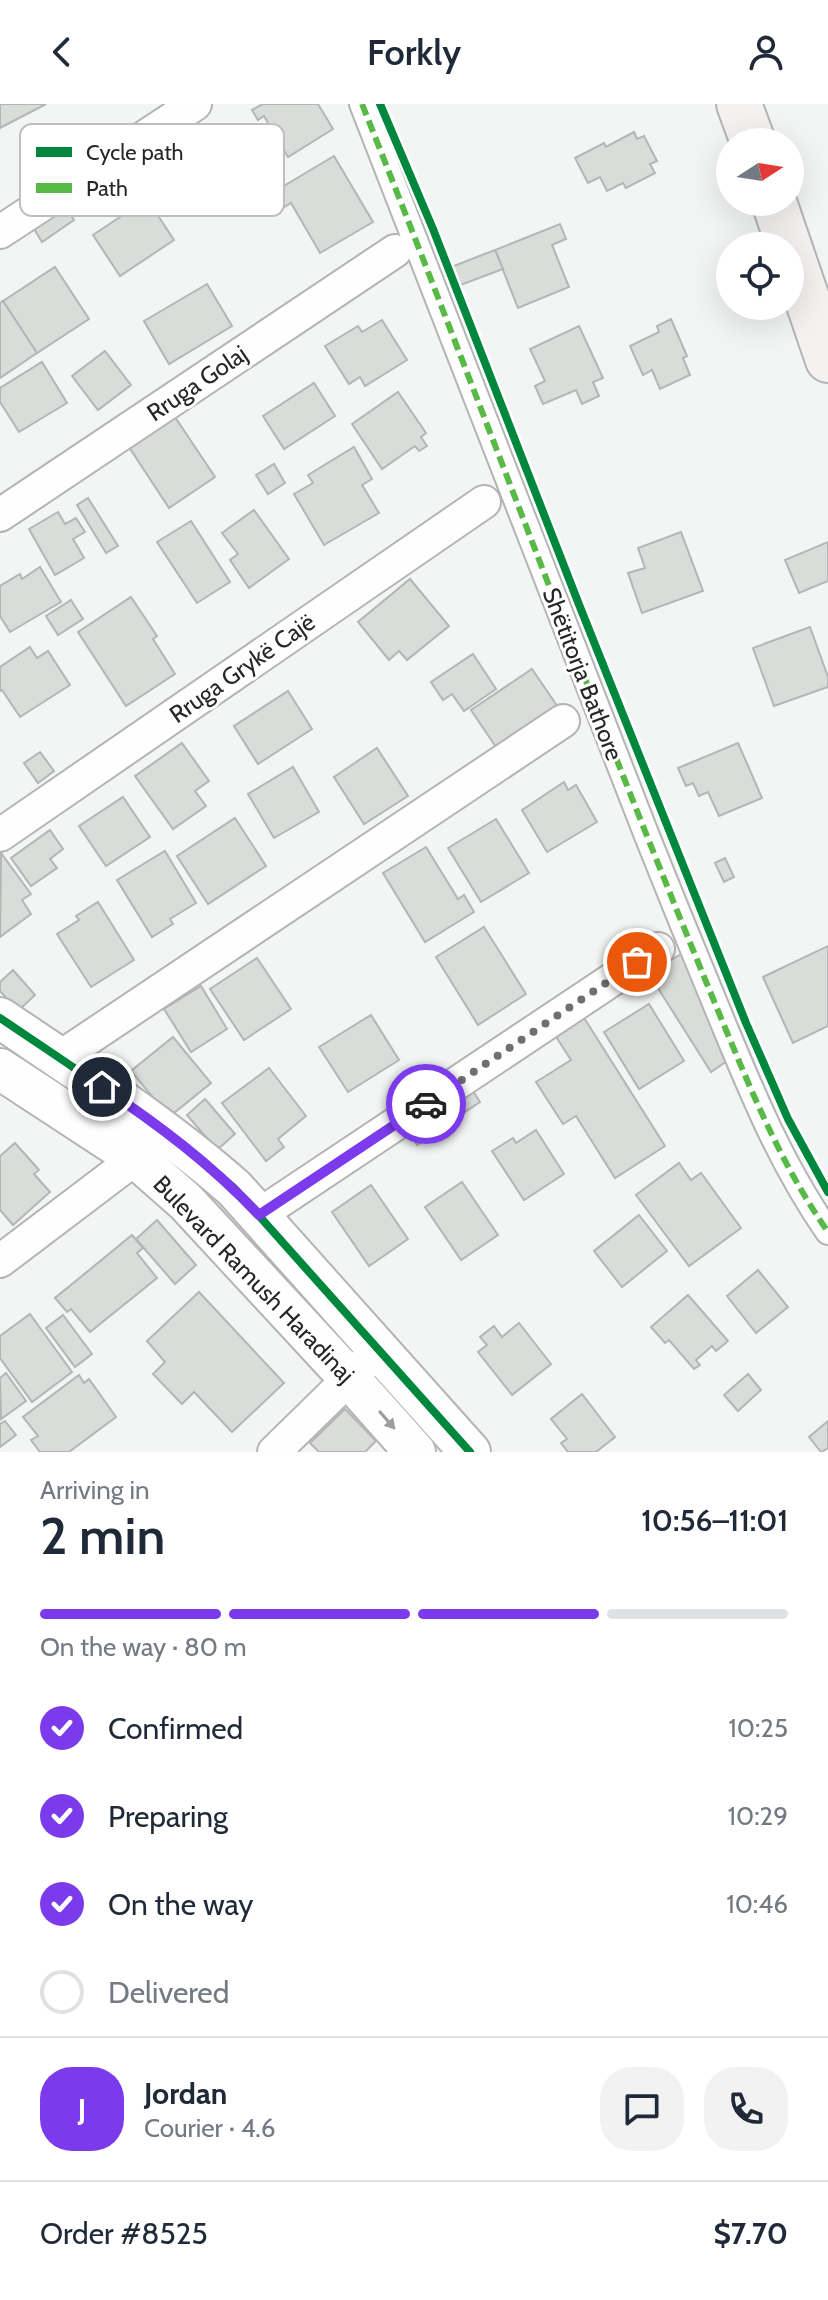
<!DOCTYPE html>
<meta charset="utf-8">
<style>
:root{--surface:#fff;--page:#f2f2f3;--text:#1f2937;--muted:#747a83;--line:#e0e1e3;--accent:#7c3aed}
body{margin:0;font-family:Cabin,sans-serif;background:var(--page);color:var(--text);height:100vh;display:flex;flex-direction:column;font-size:30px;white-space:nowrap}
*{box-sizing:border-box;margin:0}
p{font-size:26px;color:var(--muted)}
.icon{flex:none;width:44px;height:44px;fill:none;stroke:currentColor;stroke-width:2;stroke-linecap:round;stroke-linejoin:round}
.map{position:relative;height:1348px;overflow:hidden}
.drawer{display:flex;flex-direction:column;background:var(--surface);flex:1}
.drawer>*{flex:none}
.needle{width:52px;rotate:78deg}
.controls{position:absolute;left:716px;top:24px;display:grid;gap:16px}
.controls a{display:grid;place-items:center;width:88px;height:88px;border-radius:50%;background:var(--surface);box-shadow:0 8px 32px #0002;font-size:40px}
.pin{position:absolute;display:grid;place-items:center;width:68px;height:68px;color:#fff;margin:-34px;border:4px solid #fff;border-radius:50%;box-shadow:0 2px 8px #0007}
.courier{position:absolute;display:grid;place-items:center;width:80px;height:80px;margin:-40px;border:6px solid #7c3aed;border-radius:50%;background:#fff;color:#222;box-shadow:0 2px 10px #0007}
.summary em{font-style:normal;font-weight:600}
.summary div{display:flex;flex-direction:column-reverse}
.summary{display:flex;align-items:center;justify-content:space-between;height:136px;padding:0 40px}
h1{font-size:52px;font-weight:600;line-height:60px}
.bar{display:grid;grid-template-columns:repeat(4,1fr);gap:12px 8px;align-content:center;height:96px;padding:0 40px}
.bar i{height:10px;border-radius:6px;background:var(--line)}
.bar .current{background:var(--accent)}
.bar p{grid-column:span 4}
.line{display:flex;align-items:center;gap:20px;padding:0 40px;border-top:2px solid var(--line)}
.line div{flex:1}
.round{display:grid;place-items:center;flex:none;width:84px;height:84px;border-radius:32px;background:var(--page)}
ol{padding:0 40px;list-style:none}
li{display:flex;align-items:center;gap:24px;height:88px}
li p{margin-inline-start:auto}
li .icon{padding:8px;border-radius:50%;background:var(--accent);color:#fff;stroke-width:4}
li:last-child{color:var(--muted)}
li i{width:44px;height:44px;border:4px solid var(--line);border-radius:50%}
header{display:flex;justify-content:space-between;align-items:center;height:104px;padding:0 40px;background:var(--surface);font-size:36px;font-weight:600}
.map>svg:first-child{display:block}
.building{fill:#dadcda;stroke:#b4b6b5;stroke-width:2}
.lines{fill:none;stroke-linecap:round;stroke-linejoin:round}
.pedestrian-casing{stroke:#b3b5b4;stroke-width:28}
.minor-casing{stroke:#b3b5b4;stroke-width:36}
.tertiary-casing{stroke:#b3b5b4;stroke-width:44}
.secondary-casing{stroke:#b3b5b4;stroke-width:48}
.pedestrian{stroke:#fdfefd;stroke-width:24}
.minor{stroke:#fdfefd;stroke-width:32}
.tertiary{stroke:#fdfefd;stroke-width:40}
.secondary{stroke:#f5f1f1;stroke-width:44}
.quiet{stroke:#58b947;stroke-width:6;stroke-dasharray:12 6;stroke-linecap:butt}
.cycleway-casing{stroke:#fff;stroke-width:13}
.cycleway{stroke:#00873e;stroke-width:8}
.oneway{fill:#9c9e9c}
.done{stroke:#6d706e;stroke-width:8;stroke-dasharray:0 14.4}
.route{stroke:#7c3aed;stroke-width:10}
.labels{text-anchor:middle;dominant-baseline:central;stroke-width:6;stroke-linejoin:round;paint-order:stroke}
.street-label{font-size:24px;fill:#262826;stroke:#fff}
.key{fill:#fff;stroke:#bebebe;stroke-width:2}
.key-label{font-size:22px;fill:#262826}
</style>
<header><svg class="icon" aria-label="back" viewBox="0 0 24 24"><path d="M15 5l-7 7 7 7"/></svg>Forkly<svg class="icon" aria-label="person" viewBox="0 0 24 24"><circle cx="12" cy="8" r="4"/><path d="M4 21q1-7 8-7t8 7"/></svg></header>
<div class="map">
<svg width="828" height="1348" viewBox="0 0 828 1348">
<rect width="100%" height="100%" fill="#f2f5f3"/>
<g class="building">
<polygon points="0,0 46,0 0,24"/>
<polygon points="263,0 318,0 333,25 288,53 264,12 258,16 252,6"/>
<polygon points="634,28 637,35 644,32 657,57 650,60 655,69 626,84 623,79 607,87 600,73 588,79 575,54 604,39 606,43"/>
<polygon points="334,52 373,118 320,149 291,99 281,105 272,89"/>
<polygon points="147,95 174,136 120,172 93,131"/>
<polygon points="63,99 74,116 42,138 31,120"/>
<polygon points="560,120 566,135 552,141 569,183 518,204 495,146"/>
<polygon points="495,146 503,165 458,182 451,163"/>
<polygon points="55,163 89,215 37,249 3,197"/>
<polygon points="207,180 232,222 169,260 144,217"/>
<polygon points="3,197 37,249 0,274 0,199"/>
<polygon points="671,215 687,252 683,254 690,271 660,285 652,266 643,271 630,242 659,228 657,222"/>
<polygon points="382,216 407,256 365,282 360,273 349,280 325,242 358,222 362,228"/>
<polygon points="579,222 603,274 593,278 599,292 582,300 576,286 543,300 535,282 545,277 530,245"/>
<polygon points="105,247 131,281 98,306 72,272"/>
<polygon points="42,258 67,299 19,328 0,298 0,284"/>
<polygon points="314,279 335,312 284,345 263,312"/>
<polygon points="398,288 426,329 421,333 427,342 419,347 415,342 382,365 352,320"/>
<polygon points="175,313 215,373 169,404 129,343"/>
<polygon points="354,343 372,375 362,381 379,409 324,441 294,390 313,379 308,371"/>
<polygon points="274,360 285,379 268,390 256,371"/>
<polygon points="88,394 118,442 106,449 77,401"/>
<polygon points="254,406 289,455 249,484 230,456 238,450 222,429"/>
<polygon points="58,408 65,420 76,414 85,428 73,435 84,454 55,471 29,425"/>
<polygon points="191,417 230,478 197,499 157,438"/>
<polygon points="681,428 703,487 642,509 628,469 645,464 638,444"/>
<polygon points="828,438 828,477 799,489 785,456"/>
<polygon points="40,463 61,498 10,528 0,512 0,482 20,470 22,475"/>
<polygon points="410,475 449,522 407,556 399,547 389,556 358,518"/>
<polygon points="131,493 157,532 153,535 175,570 126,602 78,528"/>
<polygon points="71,496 83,515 58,531 46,512"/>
<polygon points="810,523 828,573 828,583 774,602 753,544"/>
<polygon points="30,543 37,554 48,547 70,581 20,613 2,586 0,587 0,563"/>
<polygon points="473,550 496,585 464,607 452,590 443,596 431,578"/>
<polygon points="532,565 562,609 500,649 471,606"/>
<polygon points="288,587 312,625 258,660 234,622"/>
<polygon points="182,639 209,677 195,687 206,702 173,725 135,672"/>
<polygon points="738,639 762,694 719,712 708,688 699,692 693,679 686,682 678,664"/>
<polygon points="377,644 408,692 364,720 334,673"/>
<polygon points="40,648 54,667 38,679 24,659"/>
<polygon points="293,663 319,708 274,734 248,690"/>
<polygon points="564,678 568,686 576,681 597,718 547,748 522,706"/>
<polygon points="123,693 150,733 106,762 79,722"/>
<polygon points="235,714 266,762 208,800 177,752"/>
<polygon points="496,715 529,769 481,798 448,744"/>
<polygon points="50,726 63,745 50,755 57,764 31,782 11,754"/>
<polygon points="426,743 458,795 464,791 474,808 425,838 383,769"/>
<polygon points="165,747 196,799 170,815 173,820 152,833 117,776"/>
<polygon points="1,749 31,790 22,796 31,810 0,833"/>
<polygon points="725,754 734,773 724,778 715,759"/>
<polygon points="98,798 134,856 91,883 57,830 79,816 76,812"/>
<polygon points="484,823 526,890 478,921 436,853"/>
<polygon points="828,842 828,922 793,939 763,873"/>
<polygon points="681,850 730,955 711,968 649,870"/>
<polygon points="257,854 291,905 244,936 210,885"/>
<polygon points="13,866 35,891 18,907 0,887 0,878"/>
<polygon points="201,882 227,925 191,948 164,905"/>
<polygon points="649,900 684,957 639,985 604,928"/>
<polygon points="581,909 665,1042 615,1074 576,1012 563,1020 536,978 571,956 553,928"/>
<polygon points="371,911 399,956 348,988 319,943"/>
<polygon points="173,933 211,979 169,1013 131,967"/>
<polygon points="269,964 306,1012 278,1035 284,1043 266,1057 222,999"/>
<polygon points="470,982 480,998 453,1016 443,1000"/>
<polygon points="205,995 235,1030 217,1046 187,1011"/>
<polygon points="438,1003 450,1021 417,1041 406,1023"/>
<polygon points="536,1026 564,1070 524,1096 492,1047 513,1034 516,1039"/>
<polygon points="15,1039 39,1066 34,1070 50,1088 13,1121 0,1106 0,1052"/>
<polygon points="679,1059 691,1076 701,1069 741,1124 689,1162 636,1091"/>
<polygon points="462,1078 498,1131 461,1156 425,1103"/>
<polygon points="371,1081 408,1135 369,1162 332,1108"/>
<polygon points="639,1111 667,1147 622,1183 594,1147"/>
<polygon points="157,1116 196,1161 175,1180 136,1135"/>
<polygon points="132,1131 143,1144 137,1149 157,1174 90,1228 71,1205 67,1208 55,1194"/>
<polygon points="758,1166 788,1203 756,1229 727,1192"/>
<polygon points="199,1188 284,1279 232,1328 194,1288 182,1300 153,1270 165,1258 147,1237"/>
<polygon points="688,1191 728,1237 716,1247 712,1242 696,1256 700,1261 694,1265 669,1236 665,1239 651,1223"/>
<polygon points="30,1210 72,1268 32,1298 0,1254 0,1232"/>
<polygon points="63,1211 92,1250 75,1263 46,1224"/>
<polygon points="519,1219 551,1260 512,1291 478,1248 487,1241 480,1233 494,1222 502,1233"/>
<polygon points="6,1269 26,1297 1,1315 0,1274"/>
<polygon points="748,1270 761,1286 738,1307 724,1291"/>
<polygon points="79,1271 84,1279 89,1275 116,1313 69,1348 40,1348 31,1336 38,1332 23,1313"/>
<polygon points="582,1290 615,1333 596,1348 568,1348 561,1339 567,1335 551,1315"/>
<polygon points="345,1305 376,1337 365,1348 319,1348 310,1339"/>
<polygon points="5,1317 16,1331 0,1343 0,1320"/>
<polygon points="828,1317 828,1344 821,1348 809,1333"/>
</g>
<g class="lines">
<defs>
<path id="pedestrian" d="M 362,0 C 459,243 550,489 647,732 C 673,797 699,861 726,926 C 756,998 783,1063 828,1128"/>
<g id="minor">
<polyline points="0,128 195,0"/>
<polyline points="0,411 395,147"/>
<polyline points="0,731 484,398"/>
<polyline points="59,954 563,617"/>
<polyline points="259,1111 658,845"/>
<polyline points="0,1157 136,1054"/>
<polyline points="274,1348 366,1258"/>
</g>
<g id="tertiary">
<path d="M 0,914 C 80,968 161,1020 234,1084 L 470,1348"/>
<polyline points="0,965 136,1054 186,1098 349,1274 415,1348"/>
</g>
<g id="secondary">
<polyline points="739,0 753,38"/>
<polyline points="774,98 789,142"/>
<polyline points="790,145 828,256"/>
</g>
</defs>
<use href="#pedestrian" class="pedestrian-casing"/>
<use href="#minor" class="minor-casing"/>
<use href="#tertiary" class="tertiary-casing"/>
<use href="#secondary" class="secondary-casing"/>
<use href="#pedestrian" class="pedestrian"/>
<use href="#minor" class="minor"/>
<use href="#tertiary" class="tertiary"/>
<use href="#secondary" class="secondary"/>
<path class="quiet" d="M 362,0 C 459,243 550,489 647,732 C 673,797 699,861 726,926 C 756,998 783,1063 828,1128"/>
<defs>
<g id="cycleway">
<polyline points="380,0 433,125 578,498 746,919 788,1015 828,1088"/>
<path d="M 0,914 C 80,968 161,1020 234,1084 L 470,1348"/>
</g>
</defs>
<use href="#cycleway" class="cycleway-casing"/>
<use href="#cycleway" class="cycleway"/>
</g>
<defs><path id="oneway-solid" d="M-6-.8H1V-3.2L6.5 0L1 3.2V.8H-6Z" transform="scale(2)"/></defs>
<use class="oneway" href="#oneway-solid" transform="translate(387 1316) rotate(49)"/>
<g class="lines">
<polyline class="done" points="426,1000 637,858"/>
<path class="route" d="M 102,983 C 159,1021 212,1061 259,1111 L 426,1000"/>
</g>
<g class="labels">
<g class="street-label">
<text transform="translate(197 279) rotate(-34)">Rruga Golaj</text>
<text transform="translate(242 564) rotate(-35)">Rruga Grykë Cajë</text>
<text transform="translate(583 570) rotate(69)">Shëtitorja Bathore</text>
<text transform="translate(254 1175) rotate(46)">Bulevard Ramush Haradinaj</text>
</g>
</g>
<rect x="20" y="20" width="264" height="92" rx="12" class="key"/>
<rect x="36" y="43" width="36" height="10" fill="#00873e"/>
<rect x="36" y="79" width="36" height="10" fill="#58b947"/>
<g class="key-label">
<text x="86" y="56">Cycle path</text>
<text x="86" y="92">Path</text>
</g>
</svg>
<div class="controls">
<a><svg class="needle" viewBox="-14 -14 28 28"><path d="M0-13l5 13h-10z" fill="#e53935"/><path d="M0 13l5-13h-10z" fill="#747a83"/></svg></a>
<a><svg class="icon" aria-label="locate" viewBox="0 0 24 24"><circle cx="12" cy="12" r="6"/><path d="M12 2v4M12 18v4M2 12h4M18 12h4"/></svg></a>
</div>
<div class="pin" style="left:637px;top:858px;background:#ea580c"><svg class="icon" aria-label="bag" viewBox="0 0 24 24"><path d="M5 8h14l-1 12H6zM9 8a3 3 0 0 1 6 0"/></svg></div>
<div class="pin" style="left:102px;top:983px;background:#1f2937"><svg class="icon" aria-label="home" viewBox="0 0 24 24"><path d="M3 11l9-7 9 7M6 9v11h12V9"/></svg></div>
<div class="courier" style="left:426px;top:1000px"><svg class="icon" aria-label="car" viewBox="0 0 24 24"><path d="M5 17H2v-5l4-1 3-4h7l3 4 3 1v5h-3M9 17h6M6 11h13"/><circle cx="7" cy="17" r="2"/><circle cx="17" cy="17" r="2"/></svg></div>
</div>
<section class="drawer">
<div class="summary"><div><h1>2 min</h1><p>Arriving in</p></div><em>10:56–11:01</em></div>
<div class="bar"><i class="current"></i><i class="current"></i><i class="current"></i><i></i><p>On the way · 80 m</p></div>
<ol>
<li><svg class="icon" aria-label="check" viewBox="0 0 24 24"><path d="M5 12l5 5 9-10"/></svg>Confirmed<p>10:25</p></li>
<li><svg class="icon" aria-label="check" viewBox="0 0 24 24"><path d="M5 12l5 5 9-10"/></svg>Preparing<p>10:29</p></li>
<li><svg class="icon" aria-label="check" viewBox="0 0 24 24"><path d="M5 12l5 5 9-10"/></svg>On the way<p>10:46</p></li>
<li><i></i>Delivered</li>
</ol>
<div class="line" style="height:144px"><b class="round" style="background:var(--accent);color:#fff">J</b><div><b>Jordan</b><p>Courier · 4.6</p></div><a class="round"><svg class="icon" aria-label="chat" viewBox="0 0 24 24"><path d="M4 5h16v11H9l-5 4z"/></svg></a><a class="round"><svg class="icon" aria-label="phone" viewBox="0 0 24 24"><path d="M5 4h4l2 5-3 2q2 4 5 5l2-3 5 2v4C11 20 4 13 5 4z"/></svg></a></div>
<div class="line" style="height:104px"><div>Order #8525</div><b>$7.70</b></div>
</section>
